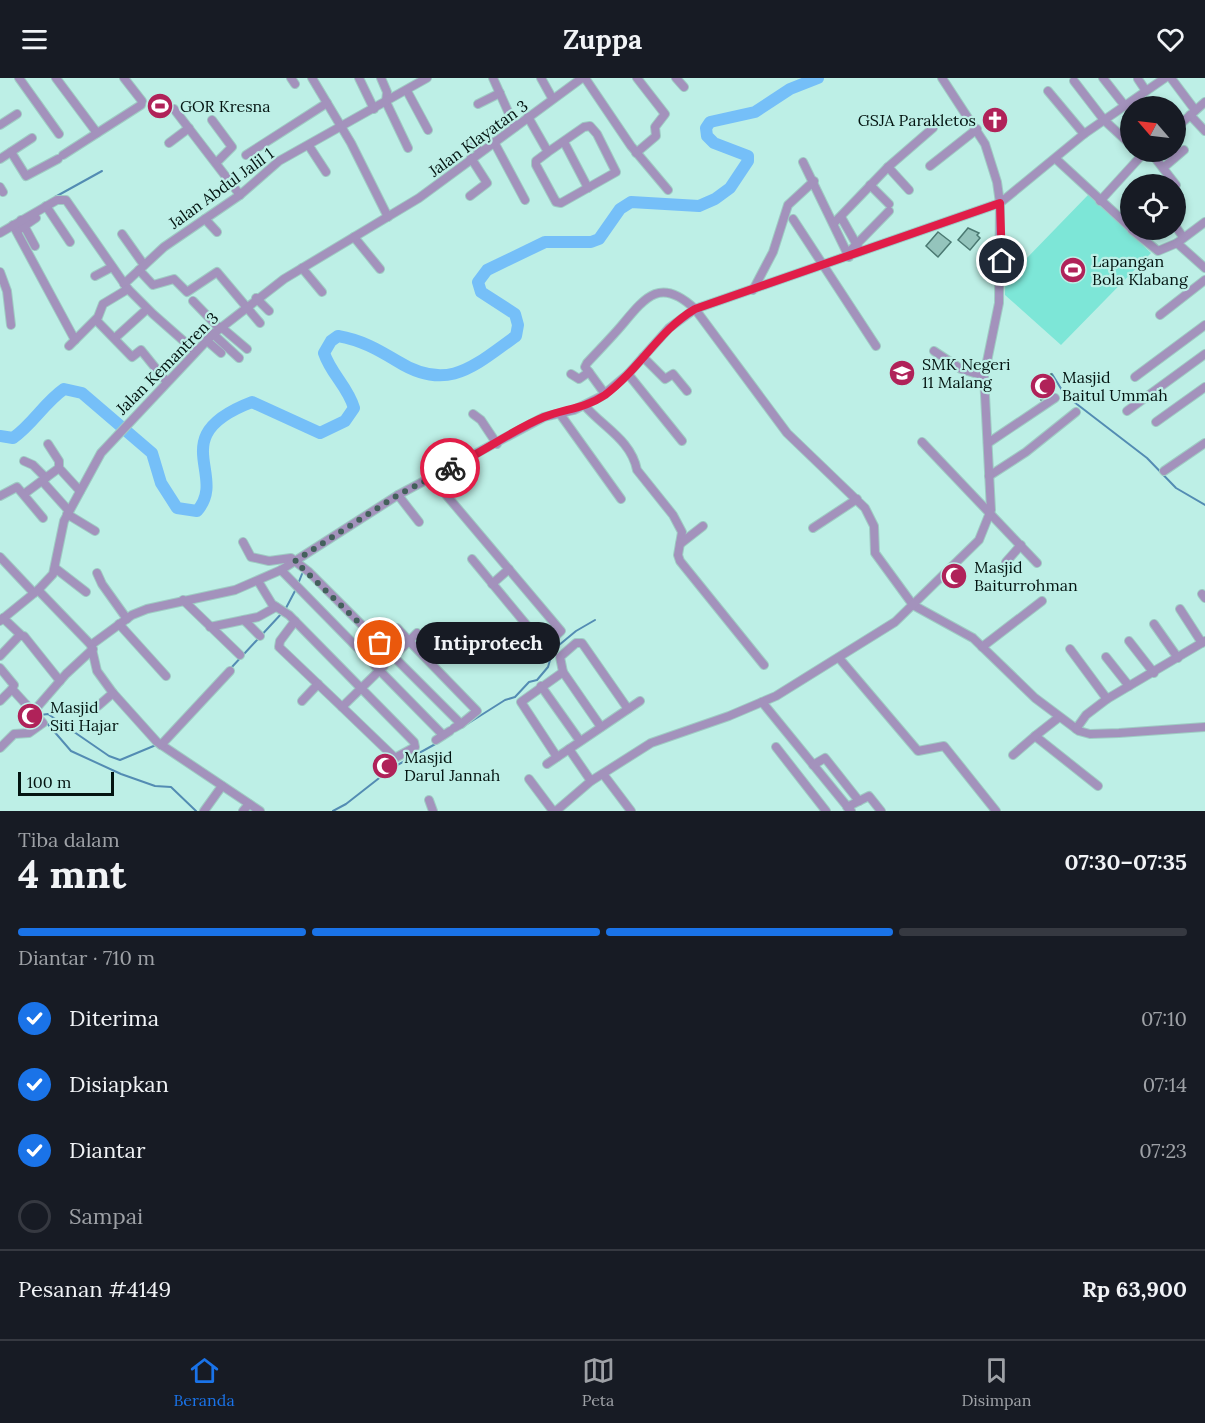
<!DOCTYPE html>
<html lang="id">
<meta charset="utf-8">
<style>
:root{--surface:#171b24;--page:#20242c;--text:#f1f3f6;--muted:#9ea1a6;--line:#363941;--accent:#1a73e8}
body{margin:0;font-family:Lora,serif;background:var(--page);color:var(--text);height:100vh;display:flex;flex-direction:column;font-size:22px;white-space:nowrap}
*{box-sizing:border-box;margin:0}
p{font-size:20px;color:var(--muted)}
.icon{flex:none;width:33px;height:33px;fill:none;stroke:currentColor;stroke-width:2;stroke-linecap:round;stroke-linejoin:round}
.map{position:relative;height:733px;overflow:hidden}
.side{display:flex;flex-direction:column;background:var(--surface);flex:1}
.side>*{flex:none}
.needle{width:39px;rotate:298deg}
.controls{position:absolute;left:1120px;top:18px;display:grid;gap:12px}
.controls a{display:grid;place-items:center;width:66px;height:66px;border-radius:50%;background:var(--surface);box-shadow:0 3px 9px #0003;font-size:30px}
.scale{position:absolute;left:18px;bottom:15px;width:96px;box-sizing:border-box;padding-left:6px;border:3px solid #031411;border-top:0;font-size:16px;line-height:21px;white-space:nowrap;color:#031411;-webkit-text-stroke:4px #bdefe6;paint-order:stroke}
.pin{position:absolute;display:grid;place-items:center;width:51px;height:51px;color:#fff;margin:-26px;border:3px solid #fff;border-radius:50%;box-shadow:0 2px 6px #0007}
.courier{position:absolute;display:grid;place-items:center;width:60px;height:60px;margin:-30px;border:4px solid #e11d48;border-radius:50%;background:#fff;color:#222;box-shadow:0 2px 8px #0007}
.bubble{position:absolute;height:42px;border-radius:21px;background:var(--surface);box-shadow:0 3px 9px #0003;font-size:20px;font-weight:700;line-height:42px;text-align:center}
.summary em{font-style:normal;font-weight:700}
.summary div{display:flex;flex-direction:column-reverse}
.summary{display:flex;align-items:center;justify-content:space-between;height:102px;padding:0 18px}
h1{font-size:39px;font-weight:700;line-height:45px}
.bar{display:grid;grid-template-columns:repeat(4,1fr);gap:9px 6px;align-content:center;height:72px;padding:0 18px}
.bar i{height:8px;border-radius:4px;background:var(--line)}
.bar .active{background:var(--accent)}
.bar p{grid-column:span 4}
.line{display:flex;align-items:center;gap:15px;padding:0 18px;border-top:2px solid var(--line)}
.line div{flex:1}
ol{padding:0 18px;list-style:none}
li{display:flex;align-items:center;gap:18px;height:66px}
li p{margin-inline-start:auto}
li .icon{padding:6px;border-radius:50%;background:var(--accent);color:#fff;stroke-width:4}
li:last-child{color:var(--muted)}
li i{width:33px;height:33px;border:3px solid var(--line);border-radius:50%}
header{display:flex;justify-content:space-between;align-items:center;height:78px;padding:0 18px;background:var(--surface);font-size:27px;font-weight:700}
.tab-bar{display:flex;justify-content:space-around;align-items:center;height:84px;border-top:2px solid var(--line);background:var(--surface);font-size:16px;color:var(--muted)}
.tab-bar a{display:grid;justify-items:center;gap:3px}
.tab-bar .active{color:var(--accent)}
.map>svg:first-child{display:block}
.green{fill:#7de6d7}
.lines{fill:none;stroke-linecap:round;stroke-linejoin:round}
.stream{stroke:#538cb3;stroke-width:2}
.river{stroke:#75bff8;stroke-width:12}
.building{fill:#94c4bc;stroke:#4b7972;stroke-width:1.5}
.minor-casing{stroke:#9fccc4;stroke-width:10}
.minor{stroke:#a392bc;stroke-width:8}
.done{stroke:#44615c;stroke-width:6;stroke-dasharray:0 10.8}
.route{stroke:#e11d48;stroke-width:8}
.labels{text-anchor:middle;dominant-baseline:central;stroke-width:4.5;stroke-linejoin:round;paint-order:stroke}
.poi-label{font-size:16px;fill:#031411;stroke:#bdefe6;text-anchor:start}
.street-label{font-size:16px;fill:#031411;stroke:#bdefe6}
</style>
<header><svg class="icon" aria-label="menu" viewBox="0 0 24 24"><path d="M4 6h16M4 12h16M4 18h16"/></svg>Zuppa<svg class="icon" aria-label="heart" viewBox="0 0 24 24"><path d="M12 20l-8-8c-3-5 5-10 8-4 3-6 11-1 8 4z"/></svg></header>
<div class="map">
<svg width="1205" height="733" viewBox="0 0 1205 733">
<rect width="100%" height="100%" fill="#bdefe6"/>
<polygon class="green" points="1089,116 1151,175 1061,267 1005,217 1006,172 1015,172 1025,182"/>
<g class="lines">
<g class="stream">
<polyline points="55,119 102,93"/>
<polyline points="1052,296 1065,317 1147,380 1176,410 1205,427"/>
<polyline points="298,506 302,496"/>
<polyline points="286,530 296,511"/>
<polyline points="231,590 282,535"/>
<polyline points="40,637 48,636 109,678 120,682 156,667"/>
<polyline points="46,644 71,673 121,696 155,708 171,709 196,733"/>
<polyline points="464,648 505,622 515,619 529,604 537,602 548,589 553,572 576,553 595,542"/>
<polyline points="333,733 346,726 392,690 439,664"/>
</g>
<path class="river" d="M 0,358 L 13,360 C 33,346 44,325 64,311 L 82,315 L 152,375 L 161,405 L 177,430 L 197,433 C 229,397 163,358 252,324 L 320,355 L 345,343 L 354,330 C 348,309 331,296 324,275 L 331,263 L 338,258 C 361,262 377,271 397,283 C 448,315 474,288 516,258 L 518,247 L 515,236 L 481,214 L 478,204 L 487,192 L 545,164 L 591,164 L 599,161 L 620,131 L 631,124 L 699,128 L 715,121 L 730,110 L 748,83 L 748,78 L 714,65 L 707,58 L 706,50 L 710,44 L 755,34 L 790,11 L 818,0"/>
</g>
<g class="building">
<polygon points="165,19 168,30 155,37 149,28"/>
<polygon points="1001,32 1006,38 989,52 985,46"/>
<polygon points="968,150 979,155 977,157 980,160 970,172 958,162"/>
<polygon points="938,154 951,164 938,179 926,168"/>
<polygon points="1051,296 1054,302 1048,306 1053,315 1041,322 1034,310"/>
<polygon points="386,680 395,686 380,698 374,692"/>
</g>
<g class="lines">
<defs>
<g id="minor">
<polyline points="19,0 59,56"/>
<polyline points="56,0 97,55"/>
<polyline points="291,0 295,6"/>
<polyline points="312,0 351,65 388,139"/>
<polyline points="359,0 374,31"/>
<polyline points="381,0 387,14 386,24 408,70"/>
<polyline points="493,0 515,49"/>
<polyline points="541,0 551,18"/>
<polyline points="585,0 631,68 668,112"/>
<polyline points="676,0 684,9"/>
<polyline points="1103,0 1125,28"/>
<polyline points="1171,0 1195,32"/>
<polyline points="1138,1 1146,13"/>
<polyline points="1074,3 1104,42 1131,67"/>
<polyline points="407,13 428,52"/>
<polyline points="1048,13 1084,56"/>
<polyline points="478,26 500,15"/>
<polyline points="174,31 240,117"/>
<polyline points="1190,37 1205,53"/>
<polyline points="528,39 548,74 536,83 536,87 556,124 561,125 616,94 597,56 590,48 584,49 548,74"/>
<polyline points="212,42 232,69 217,84"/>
<polyline points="0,47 17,36"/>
<polyline points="1176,50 1205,24"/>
<polyline points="494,64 525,122"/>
<polyline points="564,64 588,110"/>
<polyline points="169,65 189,50"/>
<polyline points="475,66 479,74"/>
<polyline points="309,68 326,94"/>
<polyline points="11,74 26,98 58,81"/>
<polyline points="636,75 656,58 655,49 665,36 637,0"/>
<polyline points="1152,76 1176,107"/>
<polyline points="63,77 141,27 142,23 124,0"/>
<polyline points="246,77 327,25"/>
<polyline points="0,81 32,60"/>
<polyline points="1056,81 1131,150"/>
<polyline points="803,84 849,179"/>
<polyline points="930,88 977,51"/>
<polyline points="888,89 909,112"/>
<polyline points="1163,90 1184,72"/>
<polyline points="870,107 889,126"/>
<polyline points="0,109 3,114"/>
<polyline points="470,118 487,105 471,80"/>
<polyline points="1100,123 1142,77"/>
<polyline points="46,128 70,164"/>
<polyline points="841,139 858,169"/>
<polyline points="205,141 217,154"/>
<polyline points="793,141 876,268"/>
<polyline points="21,142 35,168"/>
<polyline points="835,144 888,89 933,50"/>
<polyline points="13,147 75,262"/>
<polyline points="1176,149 1183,159"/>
<polyline points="20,151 36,140"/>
<polyline points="1132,152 1158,173 1177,165 1205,144"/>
<polyline points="0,155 57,122 66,122 128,211 153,236 195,273"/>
<polyline points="122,156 144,187"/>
<polyline points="354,159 380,191"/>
<polyline points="1177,165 1205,190"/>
<polyline points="847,176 889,133"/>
<polyline points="302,190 322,214"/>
<polyline points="139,192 153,207 174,201 187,214 217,194 260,245"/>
<polyline points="0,194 7,213 11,247"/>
<polyline points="95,198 112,189"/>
<polyline points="124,206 164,169 240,117 279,83 427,0"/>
<polyline points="753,212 773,174 788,127 814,103"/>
<polyline points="256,220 269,233"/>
<polyline points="193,223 219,250"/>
<polyline points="1160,237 1205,202"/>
<polyline points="96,242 132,279 141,272 166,303"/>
<polyline points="221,249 247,271"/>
<polyline points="213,256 239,280"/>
<polyline points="115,260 147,231"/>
<polyline points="206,262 221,275"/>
<polyline points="69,268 98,239 103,226 128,211"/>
<polyline points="934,273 961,291 984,298"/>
<polyline points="643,279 665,301 673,296 687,313"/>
<path d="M 589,294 L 585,289 L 587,285 C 599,272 611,260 622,247 C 646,218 661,199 695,231 L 787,355 L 865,430 L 874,448 L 875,475 L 913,527 L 973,560 L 1035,620 L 1079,653 L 1090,656 L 1119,655 L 1205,649"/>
<polyline points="571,296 579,301 589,294 605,316"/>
<polyline points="628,296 682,363"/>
<polyline points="1135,299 1205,247"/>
<path d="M 585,328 C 603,349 631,362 637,392 L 673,437 L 682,454 L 678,477 L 680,483 L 764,587"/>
<polyline points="1127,333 1205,276"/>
<polyline points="473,336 481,342 497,366"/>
<polyline points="560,336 621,421"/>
<polyline points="1156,344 1205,309"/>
<polyline points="922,364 1037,485"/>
<polyline points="988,365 1055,320"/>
<polyline points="48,366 59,383 59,390"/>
<polyline points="24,383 33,387 46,400"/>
<polyline points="1164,393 1205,365"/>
<polyline points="989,398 1026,374 1076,334"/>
<polyline points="431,399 561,553 544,568 472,481"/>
<polyline points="43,404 69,433"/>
<polyline points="24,416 59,390 80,413"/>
<polyline points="398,417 419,444"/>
<polyline points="0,418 17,409 43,440"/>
<polyline points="67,436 95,453"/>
<polyline points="813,450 857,421"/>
<polyline points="243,464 251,479 269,483 291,480 309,494 461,646 454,650"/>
<polyline points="680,466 703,448"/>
<polyline points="0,479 34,515"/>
<polyline points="1006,484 1021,467"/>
<polyline points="55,490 86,514"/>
<polyline points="281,492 443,657"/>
<polyline points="97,495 102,506 127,541"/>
<polyline points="258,503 272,526 289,537 414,664 415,669 395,680 342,629"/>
<polyline points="492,506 509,491"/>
<polyline points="38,512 91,567 97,593 113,615 157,664 260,733"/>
<polyline points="1202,516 1205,520"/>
<polyline points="183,522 240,577"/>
<polyline points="1180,531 1202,565"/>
<polyline points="3,540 21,557"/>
<polyline points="244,542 260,558"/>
<polyline points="0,543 38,512 53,496 64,443 101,375 213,256 284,201 419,120 582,0"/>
<polyline points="295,543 280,563 279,569 342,629 384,588"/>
<polyline points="119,546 166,598"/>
<polyline points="1154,546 1178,580"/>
<polyline points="210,549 258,539 276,529"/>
<polyline points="397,550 409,563 417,555"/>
<polyline points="1129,563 1154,595"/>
<polyline points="91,567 132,537 147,531 235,512 281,492 398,417 544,339 574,332 602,318 628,296 669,250 695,231 1000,125 1084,56 1165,0"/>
<polyline points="982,569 1042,523"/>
<polyline points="1070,571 1107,621"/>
<polyline points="0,578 19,558 24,558 60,603"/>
<polyline points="1106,579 1129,608"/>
<polyline points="839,580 918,673 944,668 996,733"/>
<polyline points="388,584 409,563 477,633 461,646"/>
<polyline points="0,590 14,607 12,611 43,645 29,655 14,656 0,670"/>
<polyline points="563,594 601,649"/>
<polyline points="541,608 580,663"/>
<polyline points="0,623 12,611"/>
<polyline points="302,623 318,606"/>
<polyline points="762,624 851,733"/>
<polyline points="98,628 113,615"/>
<polyline points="33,634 66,596 93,571"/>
<polyline points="1058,640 1035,658 1098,708"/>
<polyline points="1076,651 1086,637 1107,621 1205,563"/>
<polyline points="436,662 450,653"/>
<polyline points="161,667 230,593"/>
<polyline points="776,669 826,733"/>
<polyline points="569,671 591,703"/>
<polyline points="1013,677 1035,658"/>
<polyline points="557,679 521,624 563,594 560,579 576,565 582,565 628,631"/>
<polyline points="547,686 640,623"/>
<polyline points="813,687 825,680 859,723"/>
<polyline points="603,696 631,733"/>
<polyline points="529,701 553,733"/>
<polyline points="429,722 433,733"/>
<polyline points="847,729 869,718 881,733"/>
<polyline points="204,733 222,708"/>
<polyline points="243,733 249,726"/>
<polyline points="556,733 591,703 651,665 729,638 776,618 895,544 979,462 991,432 984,298 999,225 1000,125 997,104 985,66 942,0"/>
</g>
</defs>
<use href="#minor" class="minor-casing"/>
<use href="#minor" class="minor"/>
</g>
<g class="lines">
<polyline class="done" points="380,565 295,483 398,417 450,390"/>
<path class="route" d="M 450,390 C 482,375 512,352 544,339 C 565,331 586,330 605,317 C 639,292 659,252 695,231 L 1000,125 L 1002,183"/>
</g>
<defs>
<symbol id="stadium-disc" viewBox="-11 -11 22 22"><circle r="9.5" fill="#b02259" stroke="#bdefe6"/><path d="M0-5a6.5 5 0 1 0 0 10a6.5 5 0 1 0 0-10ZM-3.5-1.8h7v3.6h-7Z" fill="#fff"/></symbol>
<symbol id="church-disc" viewBox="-11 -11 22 22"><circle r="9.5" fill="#b02259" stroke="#bdefe6"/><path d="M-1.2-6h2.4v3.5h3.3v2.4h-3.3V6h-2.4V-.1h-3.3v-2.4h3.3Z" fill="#fff"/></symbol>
<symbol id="school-disc" viewBox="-11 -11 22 22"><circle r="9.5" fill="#b02259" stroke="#bdefe6"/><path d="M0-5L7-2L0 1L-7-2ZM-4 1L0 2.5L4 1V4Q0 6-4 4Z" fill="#fff"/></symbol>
<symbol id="mosque-disc" viewBox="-11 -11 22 22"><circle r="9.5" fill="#b02259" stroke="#bdefe6"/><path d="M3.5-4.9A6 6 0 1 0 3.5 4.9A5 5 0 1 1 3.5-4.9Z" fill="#fff"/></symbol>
</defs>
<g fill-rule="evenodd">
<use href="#stadium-disc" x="145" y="13" width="30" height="30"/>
<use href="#church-disc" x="980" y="27" width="30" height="30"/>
<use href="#stadium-disc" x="1058" y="177" width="30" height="30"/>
<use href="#school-disc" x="887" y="280" width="30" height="30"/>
<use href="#mosque-disc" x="1028" y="293" width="30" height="30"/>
<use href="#mosque-disc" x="939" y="483" width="30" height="30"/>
<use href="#mosque-disc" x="15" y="623" width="30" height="30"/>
<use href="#mosque-disc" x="370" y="673" width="30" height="30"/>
</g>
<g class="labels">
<g class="poi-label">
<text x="180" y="28">GOR Kresna</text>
<text x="976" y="42" text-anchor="end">GSJA Parakletos</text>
<text x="1092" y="183">Lapangan<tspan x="1092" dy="18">Bola Klabang</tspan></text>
<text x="922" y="286">SMK Negeri<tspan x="922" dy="18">11 Malang</tspan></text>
<text x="1062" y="299">Masjid<tspan x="1062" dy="18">Baitul Ummah</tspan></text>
<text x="974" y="489">Masjid<tspan x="974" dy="18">Baiturrohman</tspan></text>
<text x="50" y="629">Masjid<tspan x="50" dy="18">Siti Hajar</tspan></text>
<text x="404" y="679">Masjid<tspan x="404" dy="18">Darul Jannah</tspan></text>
</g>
<g class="street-label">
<text transform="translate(478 60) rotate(-36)">Jalan Klayatan 3</text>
<text transform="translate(221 110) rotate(-36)">Jalan Abdul Jalil 1</text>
<text transform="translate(167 285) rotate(-45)">Jalan Kemantren 3</text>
</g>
</g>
</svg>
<div class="controls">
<a><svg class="needle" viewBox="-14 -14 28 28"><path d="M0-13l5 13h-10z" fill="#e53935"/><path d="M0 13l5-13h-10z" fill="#9ea1a6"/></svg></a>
<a><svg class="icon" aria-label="locate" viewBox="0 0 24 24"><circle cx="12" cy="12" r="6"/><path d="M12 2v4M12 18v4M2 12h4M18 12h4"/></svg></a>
</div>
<div class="scale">100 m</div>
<div class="pin" style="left:380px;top:565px;background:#ea580c"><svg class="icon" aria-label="bag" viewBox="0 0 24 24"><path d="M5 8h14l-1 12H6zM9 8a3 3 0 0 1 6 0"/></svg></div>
<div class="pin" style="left:1002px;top:183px;background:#1f2937"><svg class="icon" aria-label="home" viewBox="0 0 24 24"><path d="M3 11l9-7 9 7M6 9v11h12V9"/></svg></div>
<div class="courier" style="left:450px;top:390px"><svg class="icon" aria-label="bike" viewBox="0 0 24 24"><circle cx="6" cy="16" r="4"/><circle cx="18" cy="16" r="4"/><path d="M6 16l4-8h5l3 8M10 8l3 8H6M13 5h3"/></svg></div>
<div class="bubble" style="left:416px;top:544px;width:144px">Intiprotech</div>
</div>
<section class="side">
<div class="summary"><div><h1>4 mnt</h1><p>Tiba dalam</p></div><em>07:30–07:35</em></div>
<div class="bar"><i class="active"></i><i class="active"></i><i class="active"></i><i></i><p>Diantar · 710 m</p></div>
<ol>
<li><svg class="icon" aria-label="check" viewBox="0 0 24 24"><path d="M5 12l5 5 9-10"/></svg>Diterima<p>07:10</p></li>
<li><svg class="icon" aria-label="check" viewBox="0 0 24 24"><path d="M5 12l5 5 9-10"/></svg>Disiapkan<p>07:14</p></li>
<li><svg class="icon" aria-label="check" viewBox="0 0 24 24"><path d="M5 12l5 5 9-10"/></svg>Diantar<p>07:23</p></li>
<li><i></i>Sampai</li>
</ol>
<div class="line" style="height:78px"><div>Pesanan #4149</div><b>Rp 63,900</b></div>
</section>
<nav class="tab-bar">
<a class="active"><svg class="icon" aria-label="home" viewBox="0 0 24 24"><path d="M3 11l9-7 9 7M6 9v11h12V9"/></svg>Beranda</a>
<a><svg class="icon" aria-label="map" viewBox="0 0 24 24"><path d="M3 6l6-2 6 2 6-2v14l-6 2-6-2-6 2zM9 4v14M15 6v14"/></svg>Peta</a>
<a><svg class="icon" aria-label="saved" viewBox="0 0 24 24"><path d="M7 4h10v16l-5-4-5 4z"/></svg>Disimpan</a>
</nav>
